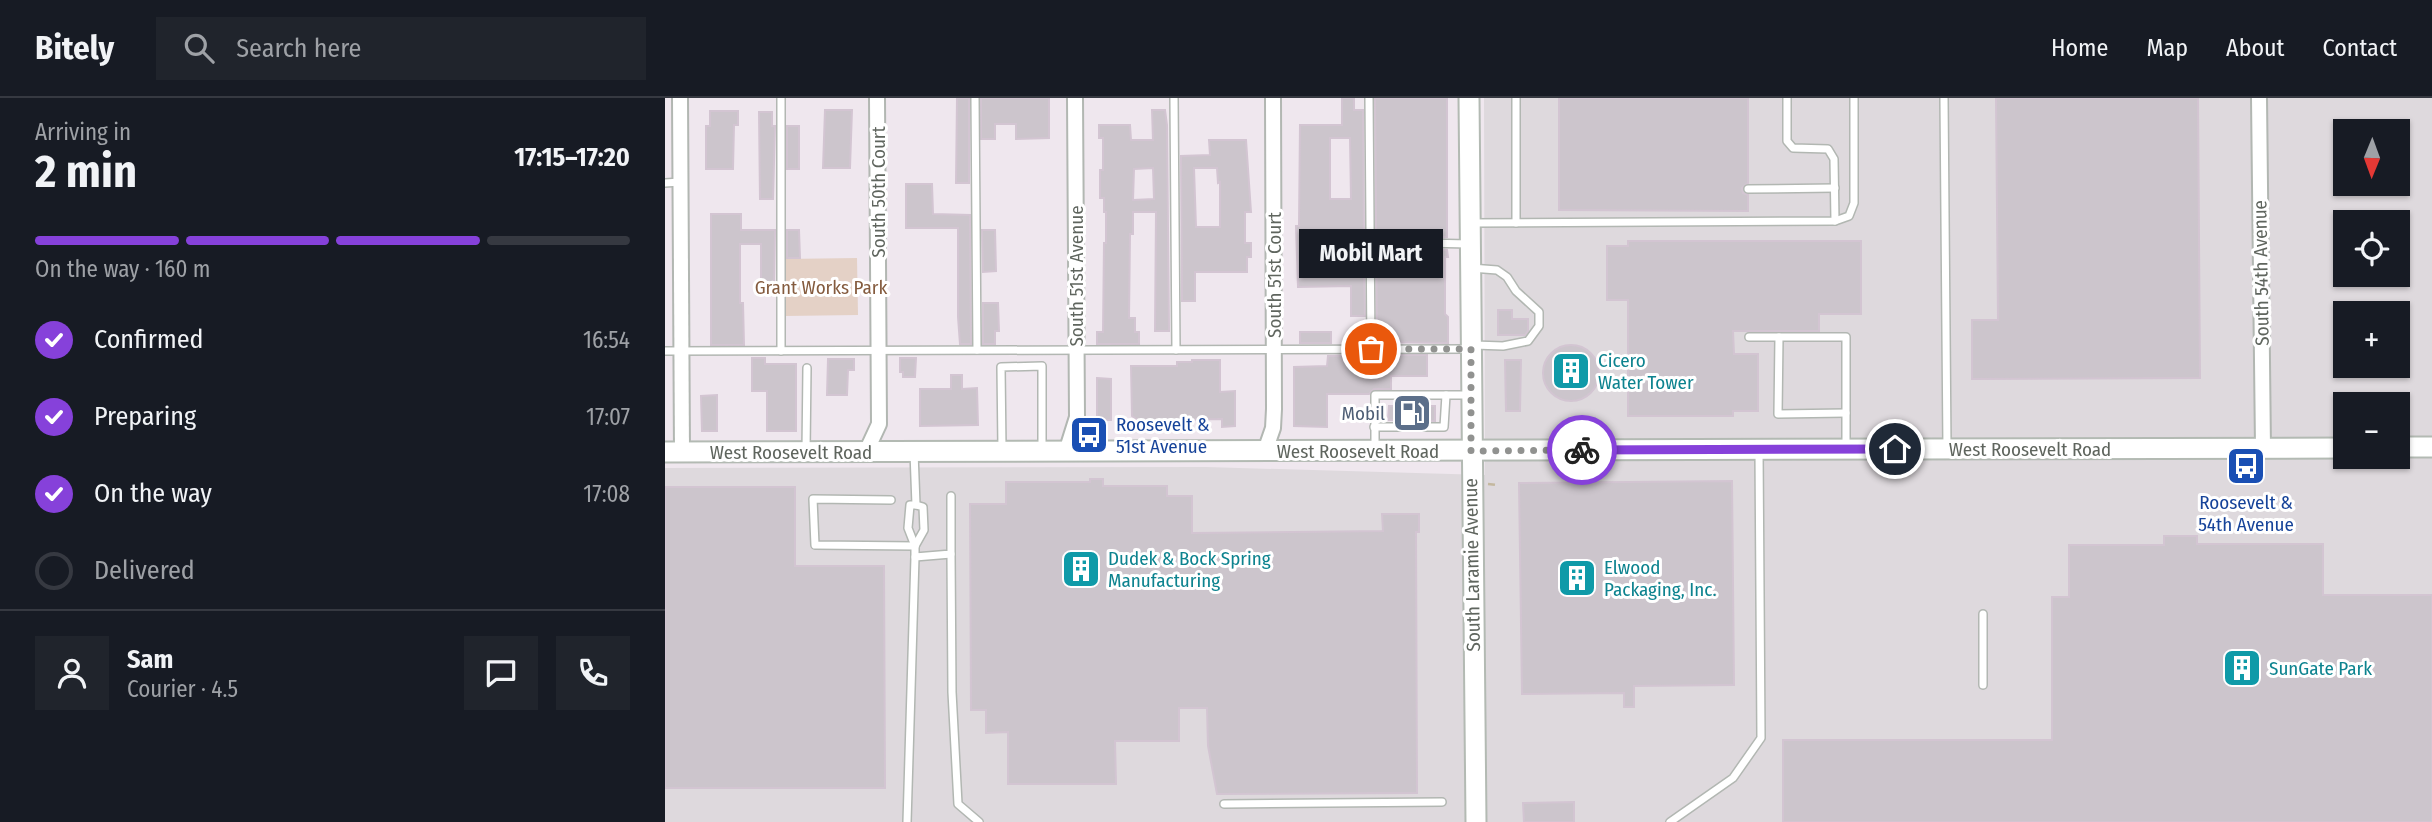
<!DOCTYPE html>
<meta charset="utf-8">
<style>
:root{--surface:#171b24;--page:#20242c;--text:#f1f3f6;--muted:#9ea1a6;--line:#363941;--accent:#8641da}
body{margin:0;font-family:"Fira Sans Condensed",sans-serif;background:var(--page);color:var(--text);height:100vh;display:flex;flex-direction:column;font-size:26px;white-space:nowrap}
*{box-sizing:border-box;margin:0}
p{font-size:23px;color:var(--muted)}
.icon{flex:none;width:38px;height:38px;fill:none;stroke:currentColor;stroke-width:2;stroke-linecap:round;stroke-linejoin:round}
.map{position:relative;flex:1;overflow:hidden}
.drawer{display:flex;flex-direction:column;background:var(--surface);width:665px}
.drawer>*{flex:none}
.needle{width:46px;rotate:181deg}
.fabs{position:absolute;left:1668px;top:21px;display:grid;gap:14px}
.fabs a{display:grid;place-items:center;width:77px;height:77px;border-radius:0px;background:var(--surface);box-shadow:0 2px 5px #0004;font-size:35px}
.pin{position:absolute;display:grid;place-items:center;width:60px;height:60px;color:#fff;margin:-30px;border:4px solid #fff;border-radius:50%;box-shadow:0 2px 7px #0007}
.courier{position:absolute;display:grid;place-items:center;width:70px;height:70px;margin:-35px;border:5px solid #8641da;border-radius:50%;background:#fff;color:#222;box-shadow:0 2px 9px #0007}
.bubble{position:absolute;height:49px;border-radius:0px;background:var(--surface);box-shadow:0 2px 5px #0004;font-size:23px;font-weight:700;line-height:49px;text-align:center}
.head em{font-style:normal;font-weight:700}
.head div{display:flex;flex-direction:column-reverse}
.head{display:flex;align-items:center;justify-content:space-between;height:119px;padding:0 35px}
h1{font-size:46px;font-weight:700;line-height:52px}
.bar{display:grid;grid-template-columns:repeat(4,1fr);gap:10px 7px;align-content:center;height:84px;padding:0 35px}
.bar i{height:9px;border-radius:5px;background:var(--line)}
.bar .current{background:var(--accent)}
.bar p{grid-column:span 4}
.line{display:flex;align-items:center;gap:18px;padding:0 35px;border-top:2px solid var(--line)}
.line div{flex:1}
.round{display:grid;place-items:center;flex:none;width:74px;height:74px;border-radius:0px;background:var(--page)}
ol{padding:0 35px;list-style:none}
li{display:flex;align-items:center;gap:21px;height:77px}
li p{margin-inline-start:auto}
li .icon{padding:7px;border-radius:50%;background:var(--accent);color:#fff;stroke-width:4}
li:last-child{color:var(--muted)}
li i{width:38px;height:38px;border:4px solid var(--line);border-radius:50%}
header{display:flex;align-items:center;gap:42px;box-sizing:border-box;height:98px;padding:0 35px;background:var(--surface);border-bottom:2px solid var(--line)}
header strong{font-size:33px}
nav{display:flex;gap:38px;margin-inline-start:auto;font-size:24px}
.search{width:490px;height:63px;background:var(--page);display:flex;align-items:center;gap:18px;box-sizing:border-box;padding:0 24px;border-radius:0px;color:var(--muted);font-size:26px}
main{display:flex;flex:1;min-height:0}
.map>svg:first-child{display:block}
.industrial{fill:#ded9dd;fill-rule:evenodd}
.green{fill:#e4d1c6}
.building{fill:#ccc5cc;stroke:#d3c5d2;stroke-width:2;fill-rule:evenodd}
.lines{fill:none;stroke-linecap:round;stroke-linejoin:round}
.lane-casing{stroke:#b2b7b2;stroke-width:10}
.street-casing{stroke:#b2b7b2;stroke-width:18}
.secondary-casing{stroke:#b3bab3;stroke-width:23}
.path{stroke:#c4b89f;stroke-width:2.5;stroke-dasharray:7 3.5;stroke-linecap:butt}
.lane{stroke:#fff;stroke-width:7}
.street{stroke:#fff;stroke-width:14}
.secondary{stroke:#fff;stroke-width:19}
.done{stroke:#919290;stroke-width:7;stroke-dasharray:0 12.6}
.route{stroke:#8641da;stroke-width:9}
.labels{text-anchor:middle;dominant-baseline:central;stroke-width:6;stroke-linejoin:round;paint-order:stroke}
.street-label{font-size:19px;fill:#5f655e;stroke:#fff}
.park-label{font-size:19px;fill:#845b3e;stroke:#fff}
.culture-label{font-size:19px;fill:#0d838f;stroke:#fff;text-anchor:start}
.service-label{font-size:19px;fill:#4e5e75;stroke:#fff;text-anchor:end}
.transit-label{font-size:19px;fill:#164399;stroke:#fff;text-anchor:start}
</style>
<header>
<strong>Bitely</strong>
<div class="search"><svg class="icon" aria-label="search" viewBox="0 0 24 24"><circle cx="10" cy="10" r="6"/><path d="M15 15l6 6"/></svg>Search here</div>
<nav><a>Home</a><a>Map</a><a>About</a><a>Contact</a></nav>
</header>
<main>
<section class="drawer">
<div class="head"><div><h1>2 min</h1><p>Arriving in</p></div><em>17:15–17:20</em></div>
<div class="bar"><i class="current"></i><i class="current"></i><i class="current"></i><i></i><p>On the way · 160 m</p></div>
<ol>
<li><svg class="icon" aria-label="check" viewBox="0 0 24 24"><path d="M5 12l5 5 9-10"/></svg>Confirmed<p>16:54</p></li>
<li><svg class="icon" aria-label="check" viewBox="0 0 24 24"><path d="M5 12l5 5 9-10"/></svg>Preparing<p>17:07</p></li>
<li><svg class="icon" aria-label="check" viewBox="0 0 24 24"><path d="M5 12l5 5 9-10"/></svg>On the way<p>17:08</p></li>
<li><i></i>Delivered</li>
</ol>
<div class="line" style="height:126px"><a class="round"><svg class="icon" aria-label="person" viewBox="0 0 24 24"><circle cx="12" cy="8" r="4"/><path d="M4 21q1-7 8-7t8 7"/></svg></a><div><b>Sam</b><p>Courier · 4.5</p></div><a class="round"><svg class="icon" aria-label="chat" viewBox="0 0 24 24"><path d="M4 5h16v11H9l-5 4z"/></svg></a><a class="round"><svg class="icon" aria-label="phone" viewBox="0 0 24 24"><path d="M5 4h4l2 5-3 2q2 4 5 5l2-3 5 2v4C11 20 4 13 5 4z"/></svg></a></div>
</section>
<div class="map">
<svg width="1767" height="724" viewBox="0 0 1767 724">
<rect width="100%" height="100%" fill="#efe7ee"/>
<path class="industrial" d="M 819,0 L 1767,0 L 1767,724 L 0,724 L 0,370 L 541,369 L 820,377 ZM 1680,33 L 1732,33 L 1732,86 L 1680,86 ZM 1680,124 L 1732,124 L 1732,177 L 1680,177 ZM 1680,215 L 1732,215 L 1732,268 L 1680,268 ZM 1680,306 L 1732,306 L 1732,359 L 1680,359 Z"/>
<polygon class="green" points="192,160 193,217 120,218 119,161"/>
<g class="building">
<polygon points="292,0 304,0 304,85 291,85"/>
<polygon points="316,0 384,0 384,40 351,41 351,26 330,26 330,41 316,41"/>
<path d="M 677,0 L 689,0 L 689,12 L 698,12 L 699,145 L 666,144 L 666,174 L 699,175 L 700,218 L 686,218 L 686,188 L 633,189 L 631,128 L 634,128 L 635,27 L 677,27 ZM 665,40 L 685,40 L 686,101 L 665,101 Z"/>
<polygon points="710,0 782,0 782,139 758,139 754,141 753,146 758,151 782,152 783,159 780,159 780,216 783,219 783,245 712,244"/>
<polygon points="894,0 1083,0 1083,85 1077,90 1078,95 1083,97 1083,113 894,112"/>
<polygon points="1331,0 1533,0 1535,280 1307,281 1307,222 1333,222"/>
<polygon points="160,12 187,12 185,70 158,70"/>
<path d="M 487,12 L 500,12 L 502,27 L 504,233 L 490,233 L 491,114 L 468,114 L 468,136 L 465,136 L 464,220 L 470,220 L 470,234 L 474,234 L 474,246 L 432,246 L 432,234 L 438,234 L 439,145 L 441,145 L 441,114 L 439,114 L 439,100 L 435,100 L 435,72 L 438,72 L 438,40 L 434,40 L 434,27 L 465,27 L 466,42 L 488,42 ZM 488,70 L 489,101 L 468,102 L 469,71 Z"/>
<polygon points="45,13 73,13 73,27 69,27 68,71 41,71 41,28 45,28"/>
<polygon points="94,14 107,14 107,28 110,28 108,101 95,101"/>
<rect x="122" y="28" width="12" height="43"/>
<path d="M 544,42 L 581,42 L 586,114 L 580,114 L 580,145 L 586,145 L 586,159 L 582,159 L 582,174 L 530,174 L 530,203 L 517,203 L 516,58 L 545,57 ZM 529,70 L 552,70 L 553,85 L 555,84 L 555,129 L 531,129 Z"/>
<polygon points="241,86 267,86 268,116 305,117 306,246 295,246 293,219 293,130 241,130"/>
<polygon points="46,116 76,116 76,132 110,132 109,188 96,189 96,146 75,146 75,205 78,205 79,247 46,247"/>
<polygon points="122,132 134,132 135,160 122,160"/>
<polygon points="317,132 330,132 331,173 318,174"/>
<polygon points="963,143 1196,143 1196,216 1154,216 1154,233 1068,233 1069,256 1093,256 1093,313 1068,313 1068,318 963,318 963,202 942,202 942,148 963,148"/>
<polygon points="318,205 333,205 334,233 330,233 330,246 318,246"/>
<polygon points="833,212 847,212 847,221 863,221 863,233 860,237 833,237"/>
<rect x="635" y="234" width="31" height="11"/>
<circle cx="906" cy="275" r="28"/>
<polygon points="726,257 762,257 762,278 726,278 726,291 709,291 704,296 662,296 662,329 629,328 629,269 662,268 663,258"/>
<polygon points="87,260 100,260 100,266 131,266 131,333 102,333 102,293 87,293"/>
<polygon points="235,260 251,260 250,279 238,279 238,274 235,274"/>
<polygon points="163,261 189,261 189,272 183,272 182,297 162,297"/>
<polygon points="527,262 555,262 555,294 570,293 570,328 557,329 557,321 511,322 511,328 497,328 497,322 473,322 467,318 466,268 512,268 512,264 527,264"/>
<polygon points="840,262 856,262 855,313 841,313"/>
<polygon points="286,277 297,277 297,291 312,290 313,327 255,328 255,291 286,291"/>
<polygon points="432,280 446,281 446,322 432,322"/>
<polygon points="52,297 52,333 37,333 36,298"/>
<polygon points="724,308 770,308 770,323 723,322"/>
<polygon points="425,381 438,381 438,388 502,388 502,398 527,398 527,435 718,433 717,416 754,416 754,434 751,434 752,695 552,696 543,648 542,610 514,610 514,643 450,643 451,686 343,686 343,634 321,635 321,612 306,612 305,406 341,406 341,384 425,384"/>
<polygon points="1067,383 1069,587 969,588 969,609 959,609 959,595 857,596 854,385"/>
<polygon points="0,389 130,389 130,468 219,468 220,690 0,690"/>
<polygon points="1499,438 1532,438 1532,446 1658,446 1658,497 1767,497 1767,724 1118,724 1118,642 1387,642 1387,499 1404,499 1404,447 1499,447"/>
<polygon points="909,704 909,724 859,724 858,705"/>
</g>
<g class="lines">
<defs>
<g id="lane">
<polyline points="116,0 116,253"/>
<polyline points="310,0 312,252"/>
<polyline points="509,0 511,252"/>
<polyline points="704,0 706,251"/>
<polyline points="1279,0 1282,350"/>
<polyline points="0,85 15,84"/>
<polyline points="1083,91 1170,90"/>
<polyline points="1170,123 1184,118 1189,105 1189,0"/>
<polyline points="806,125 1170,123 1169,61 1163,51 1128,50 1122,43 1122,0"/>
<polyline points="851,125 851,0"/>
<polyline points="759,145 804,146"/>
<polyline points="806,170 832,172 842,179 851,193 874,214 874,228 863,243 838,248 809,247"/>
<polyline points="1084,239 1181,239 1181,351"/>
<polyline points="1114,239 1113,316 1181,315"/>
<polyline points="0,253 804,251"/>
<polyline points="709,329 779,329 781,297"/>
<polyline points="337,351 336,269 377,268 377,353"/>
<polyline points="710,351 710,297 805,297"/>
<polyline points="141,353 142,270"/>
<polyline points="249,354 251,407 258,409 259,432 250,448"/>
<polyline points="226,402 148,401 150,447 250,448"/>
<polyline points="251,407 245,407 243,430 250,448 250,459 286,456 286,398"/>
<polyline points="286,456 287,594 293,706 314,724"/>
<polyline points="1318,587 1318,516"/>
<polyline points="559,706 777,704"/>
<polyline points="242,724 250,459"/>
<polyline points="1005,724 1068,680 1096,640 1094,352"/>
</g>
<g id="street">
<polyline points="15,0 17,354"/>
<polyline points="1594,0 1598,350"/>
<polyline points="600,353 608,330 609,311 608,0"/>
<polyline points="201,354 214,326 212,0"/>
<polyline points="401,354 412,319 410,0"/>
</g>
<g id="secondary">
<polyline points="804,0 811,724"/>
<polyline points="1732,349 1767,349"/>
<polyline points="0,354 1680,350"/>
</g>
</defs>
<use href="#lane" class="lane-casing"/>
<use href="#street" class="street-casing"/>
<use href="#secondary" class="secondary-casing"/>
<polyline class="path" points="823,386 832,387"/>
<use href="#lane" class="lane"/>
<use href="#street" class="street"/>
<use href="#secondary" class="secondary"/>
</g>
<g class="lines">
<polyline class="done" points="706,251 806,251 806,353 917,352"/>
<polyline class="route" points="917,352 1230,351"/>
</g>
<defs>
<symbol id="building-square" viewBox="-11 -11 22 22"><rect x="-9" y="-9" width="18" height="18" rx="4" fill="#0f9aa8" stroke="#fff"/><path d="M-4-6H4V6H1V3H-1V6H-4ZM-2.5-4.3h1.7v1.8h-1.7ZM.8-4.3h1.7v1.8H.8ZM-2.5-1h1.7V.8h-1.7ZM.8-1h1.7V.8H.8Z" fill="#fff"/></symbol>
<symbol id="fuel-square" viewBox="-11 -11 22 22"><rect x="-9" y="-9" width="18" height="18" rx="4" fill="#5c6f8a" stroke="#fff"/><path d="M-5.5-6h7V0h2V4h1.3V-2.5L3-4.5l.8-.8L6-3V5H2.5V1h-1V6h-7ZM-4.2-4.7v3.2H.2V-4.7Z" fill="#fff"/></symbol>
<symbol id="bus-square" viewBox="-11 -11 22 22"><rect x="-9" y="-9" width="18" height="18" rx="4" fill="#1a4fb4" stroke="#fff"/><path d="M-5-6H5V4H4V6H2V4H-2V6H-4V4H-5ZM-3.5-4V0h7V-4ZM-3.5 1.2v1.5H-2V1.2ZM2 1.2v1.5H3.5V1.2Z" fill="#fff"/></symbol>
</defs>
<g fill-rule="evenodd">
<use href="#building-square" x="884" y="251" width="44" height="44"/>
<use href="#fuel-square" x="725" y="293" width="44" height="44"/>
<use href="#bus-square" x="402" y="315" width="44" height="44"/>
<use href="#bus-square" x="1559" y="346" width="44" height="44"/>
<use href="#building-square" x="394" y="449" width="44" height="44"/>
<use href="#building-square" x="890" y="458" width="44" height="44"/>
<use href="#building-square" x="1555" y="548" width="44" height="44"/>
</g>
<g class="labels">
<g class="street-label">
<text transform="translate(213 94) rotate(-90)">South 50th Court</text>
<text transform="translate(1596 175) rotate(-91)">South 54th Avenue</text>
<text transform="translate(609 177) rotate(-90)">South 51st Court</text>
<text transform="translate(411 178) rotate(-90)">South 51st Avenue</text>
<text x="1365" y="351">West Roosevelt Road</text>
<text x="693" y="353">West Roosevelt Road</text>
<text x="126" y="354">West Roosevelt Road</text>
<text transform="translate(807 467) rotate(-91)">South Laramie Avenue</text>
</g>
<g class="park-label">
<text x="156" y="189">Grant Works Park</text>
</g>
<g class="culture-label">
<text x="933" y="262">Cicero<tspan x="933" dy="22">Water Tower</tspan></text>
<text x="443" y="460">Dudek &amp; Bock Spring<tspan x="443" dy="22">Manufacturing</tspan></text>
<text x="939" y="469">Elwood<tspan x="939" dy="22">Packaging, Inc.</tspan></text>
<text x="1604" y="570">SunGate Park</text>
</g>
<g class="service-label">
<text x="720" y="315">Mobil</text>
</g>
<g class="transit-label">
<text x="451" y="326">Roosevelt &amp;<tspan x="451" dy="22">51st Avenue</tspan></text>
<text x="1581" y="404" text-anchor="middle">Roosevelt &amp;<tspan x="1581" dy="22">54th Avenue</tspan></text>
</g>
</g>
</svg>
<div class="fabs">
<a><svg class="needle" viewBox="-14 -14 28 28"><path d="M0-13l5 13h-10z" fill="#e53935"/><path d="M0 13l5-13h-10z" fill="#9ea1a6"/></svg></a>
<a><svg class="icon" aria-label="locate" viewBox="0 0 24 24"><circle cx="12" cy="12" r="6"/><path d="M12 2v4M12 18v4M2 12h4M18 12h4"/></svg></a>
<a>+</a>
<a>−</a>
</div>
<div class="pin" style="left:706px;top:251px;background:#ea580c"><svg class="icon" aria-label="bag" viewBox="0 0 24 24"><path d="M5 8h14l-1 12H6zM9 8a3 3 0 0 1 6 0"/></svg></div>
<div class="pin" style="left:1230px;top:351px;background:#1f2937"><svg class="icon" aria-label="home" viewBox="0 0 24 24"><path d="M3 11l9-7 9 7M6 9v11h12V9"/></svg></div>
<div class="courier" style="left:917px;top:352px"><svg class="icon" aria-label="bike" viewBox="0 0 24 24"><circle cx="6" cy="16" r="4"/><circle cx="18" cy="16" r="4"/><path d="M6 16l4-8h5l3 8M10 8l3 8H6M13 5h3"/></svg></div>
<div class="bubble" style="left:634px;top:131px;width:144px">Mobil Mart</div>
</div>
</main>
